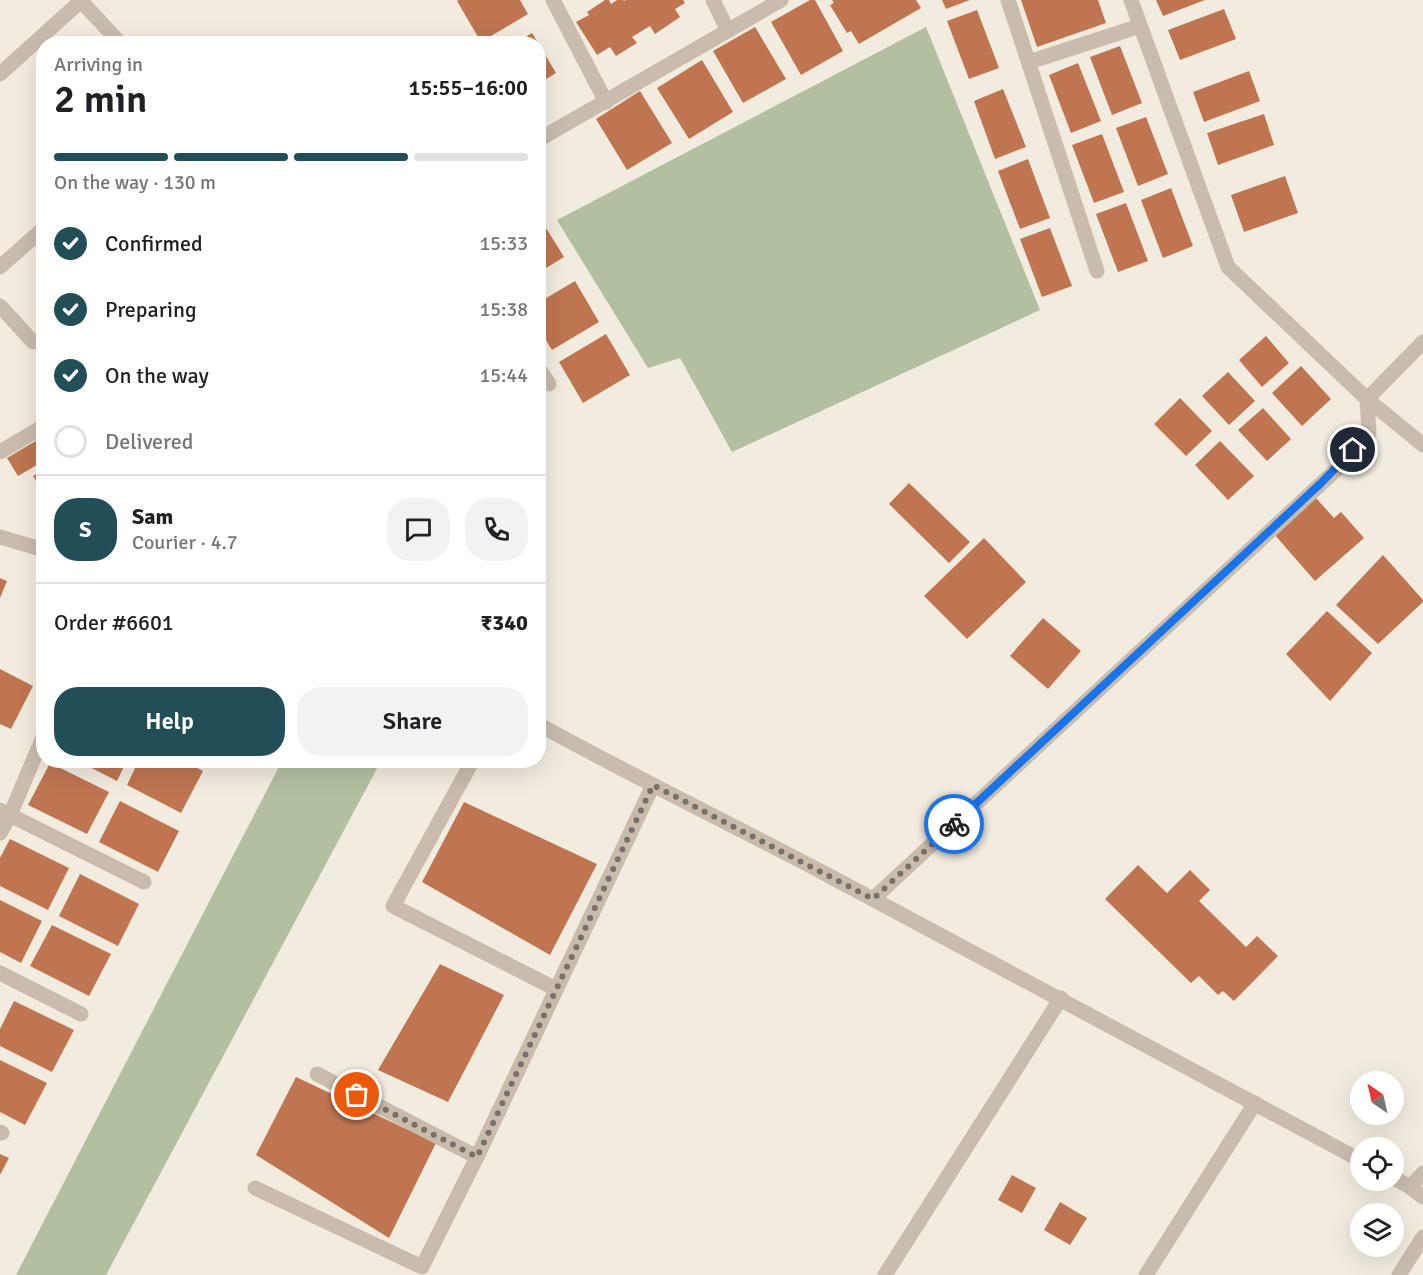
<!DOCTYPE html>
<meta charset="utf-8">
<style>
:root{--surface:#fff;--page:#f2f2f2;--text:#202124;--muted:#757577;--line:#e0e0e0;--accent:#224e57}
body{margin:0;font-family:Signika,sans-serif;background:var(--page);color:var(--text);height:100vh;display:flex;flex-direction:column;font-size:22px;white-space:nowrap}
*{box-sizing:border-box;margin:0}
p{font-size:20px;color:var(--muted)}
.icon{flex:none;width:33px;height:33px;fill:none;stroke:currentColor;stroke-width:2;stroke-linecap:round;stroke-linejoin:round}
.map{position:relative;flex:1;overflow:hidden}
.drawer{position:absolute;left:36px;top:36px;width:510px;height:732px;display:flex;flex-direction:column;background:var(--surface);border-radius:24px;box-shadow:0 6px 24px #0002}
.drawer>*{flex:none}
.needle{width:39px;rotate:326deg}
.buttons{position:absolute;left:1350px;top:1071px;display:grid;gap:12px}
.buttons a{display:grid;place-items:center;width:54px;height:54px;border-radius:50%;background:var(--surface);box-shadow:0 6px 24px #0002;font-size:30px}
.pin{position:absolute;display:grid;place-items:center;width:51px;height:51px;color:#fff;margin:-26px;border:3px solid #fff;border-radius:50%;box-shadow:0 2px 6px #0007}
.courier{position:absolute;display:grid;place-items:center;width:60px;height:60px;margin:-30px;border:4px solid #1a73e8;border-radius:50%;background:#fff;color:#222;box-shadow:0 2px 8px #0007}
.headline em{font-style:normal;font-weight:600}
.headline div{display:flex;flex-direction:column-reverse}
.headline{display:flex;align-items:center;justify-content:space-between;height:102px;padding:0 18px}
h1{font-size:39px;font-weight:600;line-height:45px}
.bar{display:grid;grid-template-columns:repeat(4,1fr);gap:9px 6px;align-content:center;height:72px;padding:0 18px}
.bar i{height:8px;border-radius:4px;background:var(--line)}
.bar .selected{background:var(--accent)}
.bar p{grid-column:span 4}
.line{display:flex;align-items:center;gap:15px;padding:0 18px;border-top:2px solid var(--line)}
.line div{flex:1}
.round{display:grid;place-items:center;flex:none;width:63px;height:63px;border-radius:24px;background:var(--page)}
ol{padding:0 18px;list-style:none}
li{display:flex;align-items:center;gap:18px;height:66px}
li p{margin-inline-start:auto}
li .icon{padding:6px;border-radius:50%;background:var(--accent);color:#fff;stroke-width:4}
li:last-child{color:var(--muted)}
li i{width:33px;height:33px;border:3px solid var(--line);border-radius:50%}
.cta{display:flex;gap:12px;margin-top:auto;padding:12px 18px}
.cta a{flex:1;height:69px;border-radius:24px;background:var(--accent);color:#fff;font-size:24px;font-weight:600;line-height:69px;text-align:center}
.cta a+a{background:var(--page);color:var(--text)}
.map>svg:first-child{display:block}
.green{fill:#b2c0a0}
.building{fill:#bf7650}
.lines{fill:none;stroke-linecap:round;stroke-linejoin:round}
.minor{stroke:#c9bcac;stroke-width:15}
.tertiary{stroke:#c9bcac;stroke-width:15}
.done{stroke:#797169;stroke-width:6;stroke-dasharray:0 10.8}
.route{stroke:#1a73e8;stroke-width:8}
</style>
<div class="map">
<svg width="1423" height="1275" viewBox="0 0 1423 1275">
<rect width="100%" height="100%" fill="#f2ebdf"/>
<g class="green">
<polygon points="926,27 1040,310 732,452 680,358 648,368 557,220"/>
<polygon points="282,761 381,761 106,1275 16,1275"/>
</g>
<g class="building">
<polygon points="459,0 520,0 528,14 481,42 457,1"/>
<polygon points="605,0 609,0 611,4 617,0 623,0 624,1 626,0 683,0 685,3 675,9 680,17 655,34 650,26 632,37 637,43 616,56 610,47 597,55 576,22 589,15 587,12"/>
<polygon points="810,0 815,0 843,51 801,75 771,22"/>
<polygon points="832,0 916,0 921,8 859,44 851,31 847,33 830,5 834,3"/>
<polygon points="942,0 970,0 946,9"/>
<polygon points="1021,0 1098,0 1106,23 1037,47"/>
<polygon points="1156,0 1205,0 1163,16"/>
<polygon points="1224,9 1236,39 1180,60 1168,30"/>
<polygon points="977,10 999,68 969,79 947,21"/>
<polygon points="755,27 786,79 743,103 713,51"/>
<polygon points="532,33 556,73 538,84 538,44 514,44"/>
<polygon points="1120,46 1142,103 1112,115 1090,57"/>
<polygon points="702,60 733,112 689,139 657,88"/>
<polygon points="1078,63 1101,121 1071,133 1049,75"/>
<polygon points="1249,71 1260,101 1204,122 1193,92"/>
<polygon points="1003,89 1026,147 995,159 974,101"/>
<polygon points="640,91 672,143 627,170 596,119"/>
<polygon points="1264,114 1274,145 1218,165 1207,133"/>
<polygon points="1146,117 1168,174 1138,186 1116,128"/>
<polygon points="1102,134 1124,192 1094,203 1072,145"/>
<polygon points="1028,159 1050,218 1020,229 998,171"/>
<polygon points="1285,176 1298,213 1244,232 1231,195"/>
<polygon points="1171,188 1193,246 1163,258 1141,200"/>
<polygon points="1126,203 1148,261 1118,272 1096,214"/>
<polygon points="538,215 564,257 538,273"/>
<polygon points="1050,228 1072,286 1042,297 1020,239"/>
<polygon points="575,281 599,322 552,350 538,327 538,303"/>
<polygon points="606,334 630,375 583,403 559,362"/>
<polygon points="1266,336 1289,363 1262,387 1239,360"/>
<polygon points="1301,366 1331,399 1302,426 1272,393"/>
<polygon points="1228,372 1255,401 1229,425 1202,396"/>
<polygon points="1180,398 1212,431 1186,456 1154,424"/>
<polygon points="1263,408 1291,439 1267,461 1238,430"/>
<polygon points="44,436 44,494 33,476 41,471 37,465 18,476 7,458"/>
<polygon points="1220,441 1254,476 1228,500 1195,465"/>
<polygon points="909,483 970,542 949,563 889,504"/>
<polygon points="1316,498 1334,518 1341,512 1364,538 1315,581 1274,534"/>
<polygon points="984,538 1026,582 967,639 924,596"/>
<polygon points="1383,555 1423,600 1423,602 1378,644 1336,605"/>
<polygon points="0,578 7,581 0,598"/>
<polygon points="1327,611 1372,653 1330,701 1286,654"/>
<polygon points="1043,618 1081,651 1048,689 1010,656"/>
<polygon points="0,669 33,686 11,729 0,724"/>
<polygon points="76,760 127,760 117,781"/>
<polygon points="139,760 182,760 203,771 181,813 127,785"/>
<polygon points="50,763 109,792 87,834 28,805"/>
<polygon points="120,801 179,831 158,872 99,842"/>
<polygon points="464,802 597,864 550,955 422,882"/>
<polygon points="10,839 69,868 48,910 0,886 0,858"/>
<polygon points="1138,865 1167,893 1190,870 1210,890 1199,901 1246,947 1257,936 1278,956 1234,1001 1223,991 1218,995 1199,976 1191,983 1105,899"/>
<polygon points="80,874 139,904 118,946 59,916"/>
<polygon points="0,900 42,921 21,963 0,952"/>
<polygon points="52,925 111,954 89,996 30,966"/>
<polygon points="440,964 504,995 448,1102 378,1070"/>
<polygon points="14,1001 74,1030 52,1072 0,1046 0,1029"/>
<polygon points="0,1060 47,1083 25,1125 0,1112"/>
<polygon points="296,1077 436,1143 389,1238 256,1155"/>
<polygon points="0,1154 9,1158 0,1175"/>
<polygon points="1012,1175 1036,1188 1022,1213 998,1200"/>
<polygon points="1060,1202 1087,1218 1070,1245 1044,1230"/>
</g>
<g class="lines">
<g class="minor">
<polyline points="553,0 606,102"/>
<polyline points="713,0 728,31"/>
<polyline points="1008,0 1097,271"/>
<polyline points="81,1 121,44"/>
<polyline points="1029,62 1140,26"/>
<polyline points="0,74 82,0"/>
<polyline points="538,140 781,0"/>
<polyline points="0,267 44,228"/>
<polyline points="0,306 33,342"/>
<polyline points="1423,342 1367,399 1423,445"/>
<polyline points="538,367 549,384"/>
<polyline points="0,452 44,426"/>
<polyline points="473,760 393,906 556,989"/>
<polyline points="0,810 144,882"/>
<polyline points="0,833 10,815 44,735"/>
<polyline points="873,899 1338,468 1369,433 1367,399 1228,267 1131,0"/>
<polyline points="0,973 81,1014"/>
<polyline points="317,1074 477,1157"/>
<polyline points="0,1132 2,1133"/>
<polyline points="1410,1187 1423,1173"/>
<polyline points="255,1188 422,1267 477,1157 653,785"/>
<polyline points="885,1275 1061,998"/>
<polyline points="1146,1275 1255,1103"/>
<polyline points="1399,1275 1423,1237"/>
</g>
<g class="tertiary">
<polyline points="0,537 44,550"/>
<path d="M 538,724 C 632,776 729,823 824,873 C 1004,968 1182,1064 1360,1160"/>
<polyline points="1394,1178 1410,1187 1423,1197"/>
</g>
</g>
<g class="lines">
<polyline class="done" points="357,1095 477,1157 653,785 873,899 954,824"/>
<polyline class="route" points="954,824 1320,484 1353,450"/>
</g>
</svg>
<div class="buttons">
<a><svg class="needle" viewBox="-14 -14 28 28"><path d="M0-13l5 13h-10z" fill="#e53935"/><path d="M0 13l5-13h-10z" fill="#757577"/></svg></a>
<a><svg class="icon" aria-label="locate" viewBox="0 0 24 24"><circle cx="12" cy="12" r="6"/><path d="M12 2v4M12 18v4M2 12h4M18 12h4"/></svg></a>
<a><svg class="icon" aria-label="layers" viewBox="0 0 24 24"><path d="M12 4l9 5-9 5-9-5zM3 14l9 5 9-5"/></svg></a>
</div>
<div class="pin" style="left:357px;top:1095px;background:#ea580c"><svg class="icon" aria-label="bag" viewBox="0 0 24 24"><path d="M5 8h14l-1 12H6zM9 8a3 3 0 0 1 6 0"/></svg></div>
<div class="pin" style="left:1353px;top:450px;background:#1f2937"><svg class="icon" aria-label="home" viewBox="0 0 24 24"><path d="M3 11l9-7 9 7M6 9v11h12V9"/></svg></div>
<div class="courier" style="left:954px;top:824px"><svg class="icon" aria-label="bike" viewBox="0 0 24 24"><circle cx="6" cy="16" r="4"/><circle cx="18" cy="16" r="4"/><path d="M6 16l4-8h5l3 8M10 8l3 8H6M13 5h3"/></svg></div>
<section class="drawer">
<div class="headline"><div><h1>2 min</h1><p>Arriving in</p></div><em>15:55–16:00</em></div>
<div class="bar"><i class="selected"></i><i class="selected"></i><i class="selected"></i><i></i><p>On the way · 130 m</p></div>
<ol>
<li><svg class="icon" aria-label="check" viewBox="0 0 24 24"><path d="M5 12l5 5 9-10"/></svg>Confirmed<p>15:33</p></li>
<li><svg class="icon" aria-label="check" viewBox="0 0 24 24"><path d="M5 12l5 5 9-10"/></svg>Preparing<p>15:38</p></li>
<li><svg class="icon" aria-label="check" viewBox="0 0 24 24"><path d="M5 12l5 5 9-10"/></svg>On the way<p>15:44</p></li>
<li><i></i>Delivered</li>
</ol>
<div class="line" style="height:108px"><b class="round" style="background:var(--accent);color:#fff">S</b><div><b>Sam</b><p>Courier · 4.7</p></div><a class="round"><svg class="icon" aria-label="chat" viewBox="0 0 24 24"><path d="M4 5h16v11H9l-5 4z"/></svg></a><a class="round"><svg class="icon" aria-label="phone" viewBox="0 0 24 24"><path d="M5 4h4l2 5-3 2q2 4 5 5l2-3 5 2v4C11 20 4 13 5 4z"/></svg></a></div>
<div class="line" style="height:78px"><div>Order #6601</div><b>₹340</b></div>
<div class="cta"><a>Help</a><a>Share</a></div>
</section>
</div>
